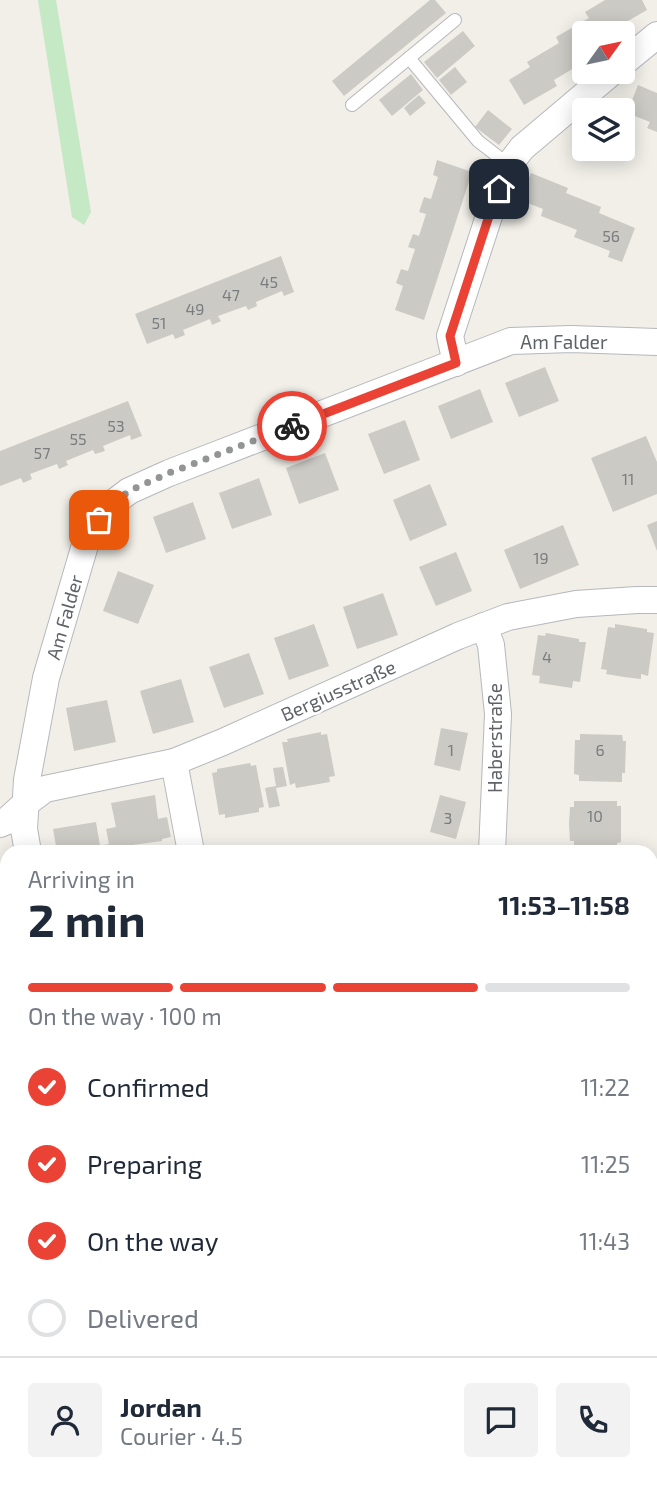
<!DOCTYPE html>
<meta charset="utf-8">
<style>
:root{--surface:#fff;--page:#f2f2f3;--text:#1f2937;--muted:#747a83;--line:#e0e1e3;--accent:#ea4335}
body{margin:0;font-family:"Exo 2",sans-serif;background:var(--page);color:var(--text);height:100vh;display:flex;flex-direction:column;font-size:26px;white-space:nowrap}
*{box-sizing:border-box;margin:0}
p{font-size:23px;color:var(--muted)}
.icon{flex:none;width:38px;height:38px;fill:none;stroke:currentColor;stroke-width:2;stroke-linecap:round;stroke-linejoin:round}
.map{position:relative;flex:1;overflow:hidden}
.side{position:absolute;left:0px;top:845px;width:658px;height:653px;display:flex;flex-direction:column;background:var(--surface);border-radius:21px 21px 0 0;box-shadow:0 4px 18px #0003}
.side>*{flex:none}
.needle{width:46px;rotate:57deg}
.buttons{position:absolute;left:572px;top:21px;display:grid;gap:14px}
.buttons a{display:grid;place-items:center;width:63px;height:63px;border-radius:7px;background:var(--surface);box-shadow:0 4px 18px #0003;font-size:35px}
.pin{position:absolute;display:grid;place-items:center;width:60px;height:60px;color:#fff;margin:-30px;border-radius:14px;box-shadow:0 4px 10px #0006}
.courier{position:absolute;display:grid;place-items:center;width:70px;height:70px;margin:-35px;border:5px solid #ea4335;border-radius:50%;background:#fff;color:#222;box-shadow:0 2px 9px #0007}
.summary em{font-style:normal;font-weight:700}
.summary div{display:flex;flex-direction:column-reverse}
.summary{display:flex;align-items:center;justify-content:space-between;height:119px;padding:0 28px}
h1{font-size:46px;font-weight:700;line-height:52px}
.bar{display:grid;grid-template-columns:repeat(4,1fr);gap:10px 7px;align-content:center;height:84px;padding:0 28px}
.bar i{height:9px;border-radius:5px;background:var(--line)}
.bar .selected{background:var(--accent)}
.bar p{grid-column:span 4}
.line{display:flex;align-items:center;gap:18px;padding:0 28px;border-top:2px solid var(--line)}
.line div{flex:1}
.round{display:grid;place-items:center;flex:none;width:74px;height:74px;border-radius:7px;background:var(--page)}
ol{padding:0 28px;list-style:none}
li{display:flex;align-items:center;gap:21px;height:77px}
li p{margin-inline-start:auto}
li .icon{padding:7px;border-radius:50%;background:var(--accent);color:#fff;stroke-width:4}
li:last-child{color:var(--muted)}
li i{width:38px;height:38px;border:4px solid var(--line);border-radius:50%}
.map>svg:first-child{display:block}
.green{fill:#c5e8c5}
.building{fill:#cccac5}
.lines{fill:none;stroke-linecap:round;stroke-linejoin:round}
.service-casing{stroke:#b5b8bc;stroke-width:14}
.minor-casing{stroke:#b5b8bc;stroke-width:28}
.service{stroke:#fff;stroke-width:12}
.minor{stroke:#fff;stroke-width:26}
.done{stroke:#929495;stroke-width:7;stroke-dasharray:0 12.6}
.route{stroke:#ea4335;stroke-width:9}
.labels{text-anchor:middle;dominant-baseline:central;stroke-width:5;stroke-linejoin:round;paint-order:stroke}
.number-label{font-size:16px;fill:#7a7d7f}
.street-label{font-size:19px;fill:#5f6368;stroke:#fff}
</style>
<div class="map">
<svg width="657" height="1497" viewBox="0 0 657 1497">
<rect width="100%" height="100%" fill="#f1efe8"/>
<g class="green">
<polygon points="38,0 56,0 91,212 84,225 72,217"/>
<polygon points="657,1426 657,1497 499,1497 512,1491 651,1491 651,1428"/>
<polygon points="151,1491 469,1491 472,1497 152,1497"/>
</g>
<g class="building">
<polygon points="430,0 435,0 446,13 344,96 332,81"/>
<polygon points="605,0 642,0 647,10 614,29 616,33 584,33 584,62 554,80 557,86 524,105 509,80 530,67 527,62 559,43 556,37 589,18 585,12"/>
<polygon points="463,31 475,46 437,78 424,62"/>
<polygon points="455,67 467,82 451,95 439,80"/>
<polygon points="411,74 423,90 392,116 379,100"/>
<polygon points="638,85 657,93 657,132 647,128 650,122 627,113"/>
<polygon points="419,95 426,103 410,116 404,108"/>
<polygon points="488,110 512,129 499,145 475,127"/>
<polygon points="437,160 472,172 424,320 395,310 403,286 396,283 401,269 408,271 415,249 408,247 413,234 419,236 426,214 419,212 424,197 431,199 438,177 433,175"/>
<polygon points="531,173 568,188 566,193 601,207 599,213 635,228 622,262 608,257 610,251 574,237 577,230 541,216 543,209 520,200"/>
<polygon points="281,256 294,292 284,296 282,291 256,302 257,306 248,310 246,306 218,316 221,321 212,325 210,319 183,330 185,335 175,339 173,334 147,344 135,314"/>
<polygon points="545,367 559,401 519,417 505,383"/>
<polygon points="480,389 493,422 451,439 438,406"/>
<polygon points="128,401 142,436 131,440 130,435 103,446 105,451 95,454 93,450 66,461 68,465 59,469 57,464 30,474 32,479 23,483 21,478 0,486 0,451"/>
<polygon points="405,420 420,460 384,474 368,434"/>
<polygon points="646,436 657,462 657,494 613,512 591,458"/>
<polygon points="325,453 339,490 299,504 286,468"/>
<polygon points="259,478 272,515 232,529 219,493"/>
<polygon points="430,484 447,525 410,541 393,500"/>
<polygon points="193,502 206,539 166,553 153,517"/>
<polygon points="657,521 657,551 647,525"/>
<polygon points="563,525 579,565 520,589 504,550"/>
<polygon points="456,552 472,591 436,606 419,567"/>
<polygon points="118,571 154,585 138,624 103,611"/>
<polygon points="383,593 398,635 357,649 343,607"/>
<polygon points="314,624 329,666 289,680 274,638"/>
<polygon points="615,624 647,629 647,632 654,633 648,676 641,674 641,679 624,677 606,674 607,670 601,669 608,627 615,628"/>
<polygon points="546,633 579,639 579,642 586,642 580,682 573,681 572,688 539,683 540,676 532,675 538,635 545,636"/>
<polygon points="249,653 264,694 224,708 209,667"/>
<polygon points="181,679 194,722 153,734 140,691"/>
<polygon points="107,700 116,742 74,751 66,708"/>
<polygon points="441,728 468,733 460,771 434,765"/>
<polygon points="321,732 321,735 327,734 335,776 329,777 330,782 296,788 295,783 290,785 282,742 288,742 287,739"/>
<polygon points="580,734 622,735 623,741 626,741 625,773 622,773 622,782 579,781 579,775 574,774 575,740 580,740"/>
<polygon points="250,763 251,766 256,765 264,807 259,808 259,812 225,818 225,814 219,815 212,773 217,772 217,769"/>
<polygon points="283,767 287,786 276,788 280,806 269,808 265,788 276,786 273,768"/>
<polygon points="155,795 158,819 167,817 171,837 162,839 162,841 110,848 110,852 57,852 53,829 96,822 100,846 109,844 106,829 116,827 111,803"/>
<polygon points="440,795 466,802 456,839 430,832"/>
<polygon points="574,801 617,801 617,806 621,806 621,842 617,843 617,847 574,847 574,841 570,841 569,824 570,807 574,807"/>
<polygon points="7,1046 7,1090 0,1093 0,1048"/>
<polygon points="7,1228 7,1276 0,1280 0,1231"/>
<polygon points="657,1301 657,1345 651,1348 651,1304"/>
<polygon points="7,1411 7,1459 0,1462 0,1414"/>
</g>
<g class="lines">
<defs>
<g id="service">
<polyline points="409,58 478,141 509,165"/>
<polyline points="352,105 455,20"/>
<polyline points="36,1497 48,1491"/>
</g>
<g id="minor">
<polyline points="623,63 657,35"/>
<polyline points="456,363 450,336 490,213 509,165 522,148 612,72"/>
<polyline points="484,626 491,645 498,714 492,852"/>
<polyline points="174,762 191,852"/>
<polyline points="0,824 5,822 25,804 45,789 174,762 223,742 458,636 508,617 576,604 637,600 657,600"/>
<polyline points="28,852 24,829 27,780 46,678 85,545 104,510 129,491 169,473 511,341 571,339 657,342"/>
<polyline points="651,1273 657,1271"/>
<polyline points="0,1363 7,1359"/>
<polyline points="141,1491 142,1497"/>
</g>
</defs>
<use href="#service" class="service-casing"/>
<use href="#minor" class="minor-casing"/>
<use href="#service" class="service"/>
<use href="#minor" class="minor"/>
</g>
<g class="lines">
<polyline class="done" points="99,520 104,510 129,491 169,473 292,426"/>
<polyline class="route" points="292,426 456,363 450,336 490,213 499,189"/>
</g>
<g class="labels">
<g class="number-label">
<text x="611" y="235">56</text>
<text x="269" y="281">45</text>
<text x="231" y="294">47</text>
<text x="195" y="308">49</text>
<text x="159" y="322">51</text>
<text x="116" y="425">53</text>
<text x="78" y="438">55</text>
<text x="42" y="452">57</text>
<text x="628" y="478">11</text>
<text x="541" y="557">19</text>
<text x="547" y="656">4</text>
<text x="451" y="749">1</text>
<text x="600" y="749">6</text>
<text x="595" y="815">10</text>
<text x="448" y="817">3</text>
</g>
<g class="street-label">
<text x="564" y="341">Am Falder</text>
<text transform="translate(64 617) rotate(-74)">Am Falder</text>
<text transform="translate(338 690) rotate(-24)">Bergiusstraße</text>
<text transform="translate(494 738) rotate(-90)">Haberstraße</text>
</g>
</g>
</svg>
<div class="buttons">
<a><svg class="needle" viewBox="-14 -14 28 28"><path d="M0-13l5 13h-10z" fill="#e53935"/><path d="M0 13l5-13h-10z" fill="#747a83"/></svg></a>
<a><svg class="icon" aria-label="layers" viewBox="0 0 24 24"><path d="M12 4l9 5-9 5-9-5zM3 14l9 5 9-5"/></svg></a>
</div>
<div class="pin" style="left:99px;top:520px;background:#ea580c"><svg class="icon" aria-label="bag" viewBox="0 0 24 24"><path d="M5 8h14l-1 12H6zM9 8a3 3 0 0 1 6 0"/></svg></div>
<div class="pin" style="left:499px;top:189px;background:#1f2937"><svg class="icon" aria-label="home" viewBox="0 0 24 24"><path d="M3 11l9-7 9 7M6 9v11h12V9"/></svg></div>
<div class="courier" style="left:292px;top:426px"><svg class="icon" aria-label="bike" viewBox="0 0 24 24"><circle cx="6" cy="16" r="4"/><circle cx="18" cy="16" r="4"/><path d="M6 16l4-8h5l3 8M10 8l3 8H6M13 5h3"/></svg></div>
<section class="side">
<div class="summary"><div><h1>2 min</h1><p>Arriving in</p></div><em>11:53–11:58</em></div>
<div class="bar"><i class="selected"></i><i class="selected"></i><i class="selected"></i><i></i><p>On the way · 100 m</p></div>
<ol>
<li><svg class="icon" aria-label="check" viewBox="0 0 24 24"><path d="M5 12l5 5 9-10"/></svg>Confirmed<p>11:22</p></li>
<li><svg class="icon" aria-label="check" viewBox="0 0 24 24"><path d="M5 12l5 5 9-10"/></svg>Preparing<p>11:25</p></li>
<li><svg class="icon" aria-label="check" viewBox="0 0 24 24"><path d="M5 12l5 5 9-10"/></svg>On the way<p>11:43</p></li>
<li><i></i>Delivered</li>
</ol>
<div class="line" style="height:126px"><a class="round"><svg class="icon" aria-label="person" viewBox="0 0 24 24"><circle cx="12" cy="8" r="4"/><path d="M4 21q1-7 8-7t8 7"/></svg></a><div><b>Jordan</b><p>Courier · 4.5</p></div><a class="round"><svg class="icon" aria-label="chat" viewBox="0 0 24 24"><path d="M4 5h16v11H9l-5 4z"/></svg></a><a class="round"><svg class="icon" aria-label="phone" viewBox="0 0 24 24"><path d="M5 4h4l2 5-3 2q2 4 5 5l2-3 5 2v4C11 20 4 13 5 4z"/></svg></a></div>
</section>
</div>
